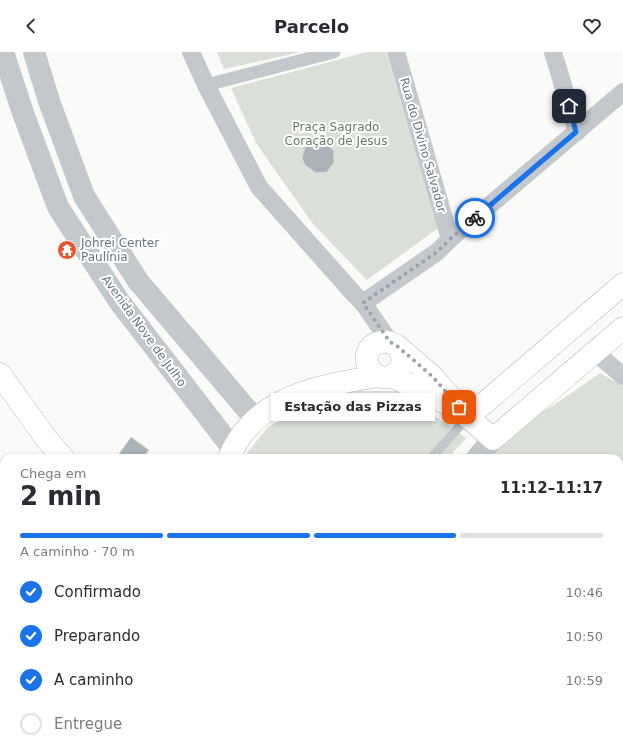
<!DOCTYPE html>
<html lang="pt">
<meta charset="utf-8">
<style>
:root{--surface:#fff;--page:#f2f2f3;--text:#2b2b33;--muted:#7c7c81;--line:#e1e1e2;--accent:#1a73e8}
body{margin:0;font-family:"DejaVu Sans",sans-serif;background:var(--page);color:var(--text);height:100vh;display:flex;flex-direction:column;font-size:15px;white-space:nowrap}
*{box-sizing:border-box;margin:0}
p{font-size:13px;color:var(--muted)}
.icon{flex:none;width:22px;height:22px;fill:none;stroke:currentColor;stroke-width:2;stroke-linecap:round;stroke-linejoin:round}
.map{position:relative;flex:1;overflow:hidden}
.details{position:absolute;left:0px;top:402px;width:623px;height:300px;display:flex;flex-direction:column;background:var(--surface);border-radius:12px 12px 0 0;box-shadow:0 2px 6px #0003}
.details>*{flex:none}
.pin{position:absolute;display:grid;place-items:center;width:34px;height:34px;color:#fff;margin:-17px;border-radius:8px;box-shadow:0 2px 6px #0006}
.courier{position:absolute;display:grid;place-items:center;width:40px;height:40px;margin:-20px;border:3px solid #1a73e8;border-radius:50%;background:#fff;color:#222;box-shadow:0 1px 5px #0007}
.bubble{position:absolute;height:28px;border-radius:0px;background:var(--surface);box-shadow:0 2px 6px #0003;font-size:13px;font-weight:600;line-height:28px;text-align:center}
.overview em{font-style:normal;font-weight:600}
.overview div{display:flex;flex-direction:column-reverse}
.overview{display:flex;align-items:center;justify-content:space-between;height:68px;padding:0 20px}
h1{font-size:26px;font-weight:600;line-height:30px}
.bar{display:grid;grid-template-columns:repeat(4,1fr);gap:6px 4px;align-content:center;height:48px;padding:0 20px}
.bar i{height:5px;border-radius:3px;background:var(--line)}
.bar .on{background:var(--accent)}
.bar p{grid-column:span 4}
ol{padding:0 20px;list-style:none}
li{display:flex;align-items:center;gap:12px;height:44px}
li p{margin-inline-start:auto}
li .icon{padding:4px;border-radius:50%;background:var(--accent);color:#fff;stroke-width:4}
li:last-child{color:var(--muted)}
li i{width:22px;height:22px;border:2px solid var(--line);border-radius:50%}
header{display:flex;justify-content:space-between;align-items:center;height:52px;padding:0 20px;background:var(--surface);font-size:18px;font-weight:600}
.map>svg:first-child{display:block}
.green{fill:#dadfd7}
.building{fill:#aab3b9;stroke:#dcdcda}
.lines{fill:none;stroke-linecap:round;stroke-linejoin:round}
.secondary-casing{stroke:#b3babf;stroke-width:23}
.primary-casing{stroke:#b5babe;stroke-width:23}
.service{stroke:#c3c8cc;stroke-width:9}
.pedestrian{stroke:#c3c8cc;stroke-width:13}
.minor{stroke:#c3c8cc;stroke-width:18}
.tertiary{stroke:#c3c8cc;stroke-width:22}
.secondary{stroke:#fff;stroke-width:22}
.primary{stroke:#fff;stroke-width:22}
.done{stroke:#99a4ac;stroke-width:4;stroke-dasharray:0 7.2}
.route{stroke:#1a73e8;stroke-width:5}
.labels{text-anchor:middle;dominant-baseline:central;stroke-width:4;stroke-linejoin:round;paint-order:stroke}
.park-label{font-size:12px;fill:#687a64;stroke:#fff}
.street-label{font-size:12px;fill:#657683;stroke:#fff}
.poi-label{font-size:12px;fill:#657683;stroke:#fff;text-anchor:start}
</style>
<header><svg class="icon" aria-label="back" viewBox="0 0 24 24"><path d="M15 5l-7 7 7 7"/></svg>Parcelo<svg class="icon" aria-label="heart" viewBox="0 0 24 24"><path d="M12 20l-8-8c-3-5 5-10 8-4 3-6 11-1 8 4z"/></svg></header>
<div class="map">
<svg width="623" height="702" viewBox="0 0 623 702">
<rect width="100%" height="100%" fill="#fafaf8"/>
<g class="green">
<polygon points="217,0 301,0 224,17"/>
<polygon points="367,0 386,0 438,176 367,228 313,172 256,91 231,36"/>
<polygon points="600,321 623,334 623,702 321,702 320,698 619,698 619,406 477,406 493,387 554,353"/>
<polygon points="334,339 399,339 466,386 448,406 243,406 268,375"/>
</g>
<g class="building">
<polygon points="315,88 328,93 334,99 334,111 327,120 316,121 305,113 302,106 305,95"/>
<polygon points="131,385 149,398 143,406 116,406"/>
</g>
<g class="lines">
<defs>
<g id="secondary">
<path d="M 396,293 C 417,317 380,339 369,315 C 367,312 366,308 367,303 C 370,289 385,287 396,293 L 433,325 L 468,365 L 493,387 L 623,276"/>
<polyline points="0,322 45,385 63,406"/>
<polyline points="391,324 429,342 452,355"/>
<polyline points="468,365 623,232"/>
<path d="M 229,406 C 254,344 319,334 378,324"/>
<polyline points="247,698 248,702"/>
</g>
<g id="primary">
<polyline points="0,547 4,550"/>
<polyline points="0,597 4,601"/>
<polyline points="100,698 104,702"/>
<polyline points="187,698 192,702"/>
</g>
</defs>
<use href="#secondary" class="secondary-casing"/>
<use href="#primary" class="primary-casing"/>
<polyline class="service" points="431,406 468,365"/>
<polyline class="pedestrian" points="206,33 334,0"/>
<g class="minor">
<polyline points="191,0 206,33 259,135 354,242 363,251 390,290"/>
<polyline points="396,0 450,187"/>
<polyline points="553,0 577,80"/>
<polyline points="363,251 437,200 450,187 623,40"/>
<polyline points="595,300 623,324"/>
</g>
<g class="tertiary">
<polyline points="3,0 23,61 58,155 119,249 233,397"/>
<polyline points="34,0 49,49 84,144 138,229 255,367"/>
<polyline points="477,406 493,387"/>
<polyline points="320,698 321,702"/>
</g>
<use href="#secondary" class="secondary"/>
<use href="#primary" class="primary"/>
</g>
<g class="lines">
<polyline class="done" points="459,355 433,325 396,293 390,290 363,251 437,200 450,187 475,166"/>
<polyline class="route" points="475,166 576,80 569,54"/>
</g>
<defs>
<symbol id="temple-disc" viewBox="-11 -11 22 22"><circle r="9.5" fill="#e4572e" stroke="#fff"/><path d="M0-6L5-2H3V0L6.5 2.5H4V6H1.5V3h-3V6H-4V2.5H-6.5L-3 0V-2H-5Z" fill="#fff"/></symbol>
</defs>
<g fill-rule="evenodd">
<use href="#temple-disc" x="56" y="187" width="22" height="22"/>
</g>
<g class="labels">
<g class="park-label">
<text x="336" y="75">Praça Sagrado<tspan x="336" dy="14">Coração de Jesus</tspan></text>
</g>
<g class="street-label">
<text transform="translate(423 93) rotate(74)">Rua do Divino Salvador</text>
<text transform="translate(144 279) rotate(54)">Avenida Nove de Julho</text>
</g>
<g class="poi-label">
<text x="81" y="191">Johrei Center<tspan x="81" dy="14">Paulínia</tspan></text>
</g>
</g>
</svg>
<div class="pin" style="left:459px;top:355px;background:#ea580c"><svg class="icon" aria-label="bag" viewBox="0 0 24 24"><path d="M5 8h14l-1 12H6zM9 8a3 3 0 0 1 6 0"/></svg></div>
<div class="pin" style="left:569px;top:54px;background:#1f2937"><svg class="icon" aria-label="home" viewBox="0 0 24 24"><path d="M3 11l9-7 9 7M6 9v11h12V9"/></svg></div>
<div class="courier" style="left:475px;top:166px"><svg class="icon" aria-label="bike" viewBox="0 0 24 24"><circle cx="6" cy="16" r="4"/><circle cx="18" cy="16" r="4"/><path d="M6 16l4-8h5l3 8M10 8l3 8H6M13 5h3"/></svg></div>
<div class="bubble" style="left:271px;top:341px;width:164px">Estação das Pizzas</div>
<section class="details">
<div class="overview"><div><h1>2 min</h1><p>Chega em</p></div><em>11:12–11:17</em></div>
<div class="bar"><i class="on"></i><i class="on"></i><i class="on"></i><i></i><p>A caminho · 70 m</p></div>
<ol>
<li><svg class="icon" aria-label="check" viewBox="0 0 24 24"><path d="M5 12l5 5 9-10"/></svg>Confirmado<p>10:46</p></li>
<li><svg class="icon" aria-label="check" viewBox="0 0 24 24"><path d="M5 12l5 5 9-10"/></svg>Preparando<p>10:50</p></li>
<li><svg class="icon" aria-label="check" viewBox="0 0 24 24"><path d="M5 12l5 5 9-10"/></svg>A caminho<p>10:59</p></li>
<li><i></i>Entregue</li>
</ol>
</section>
</div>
